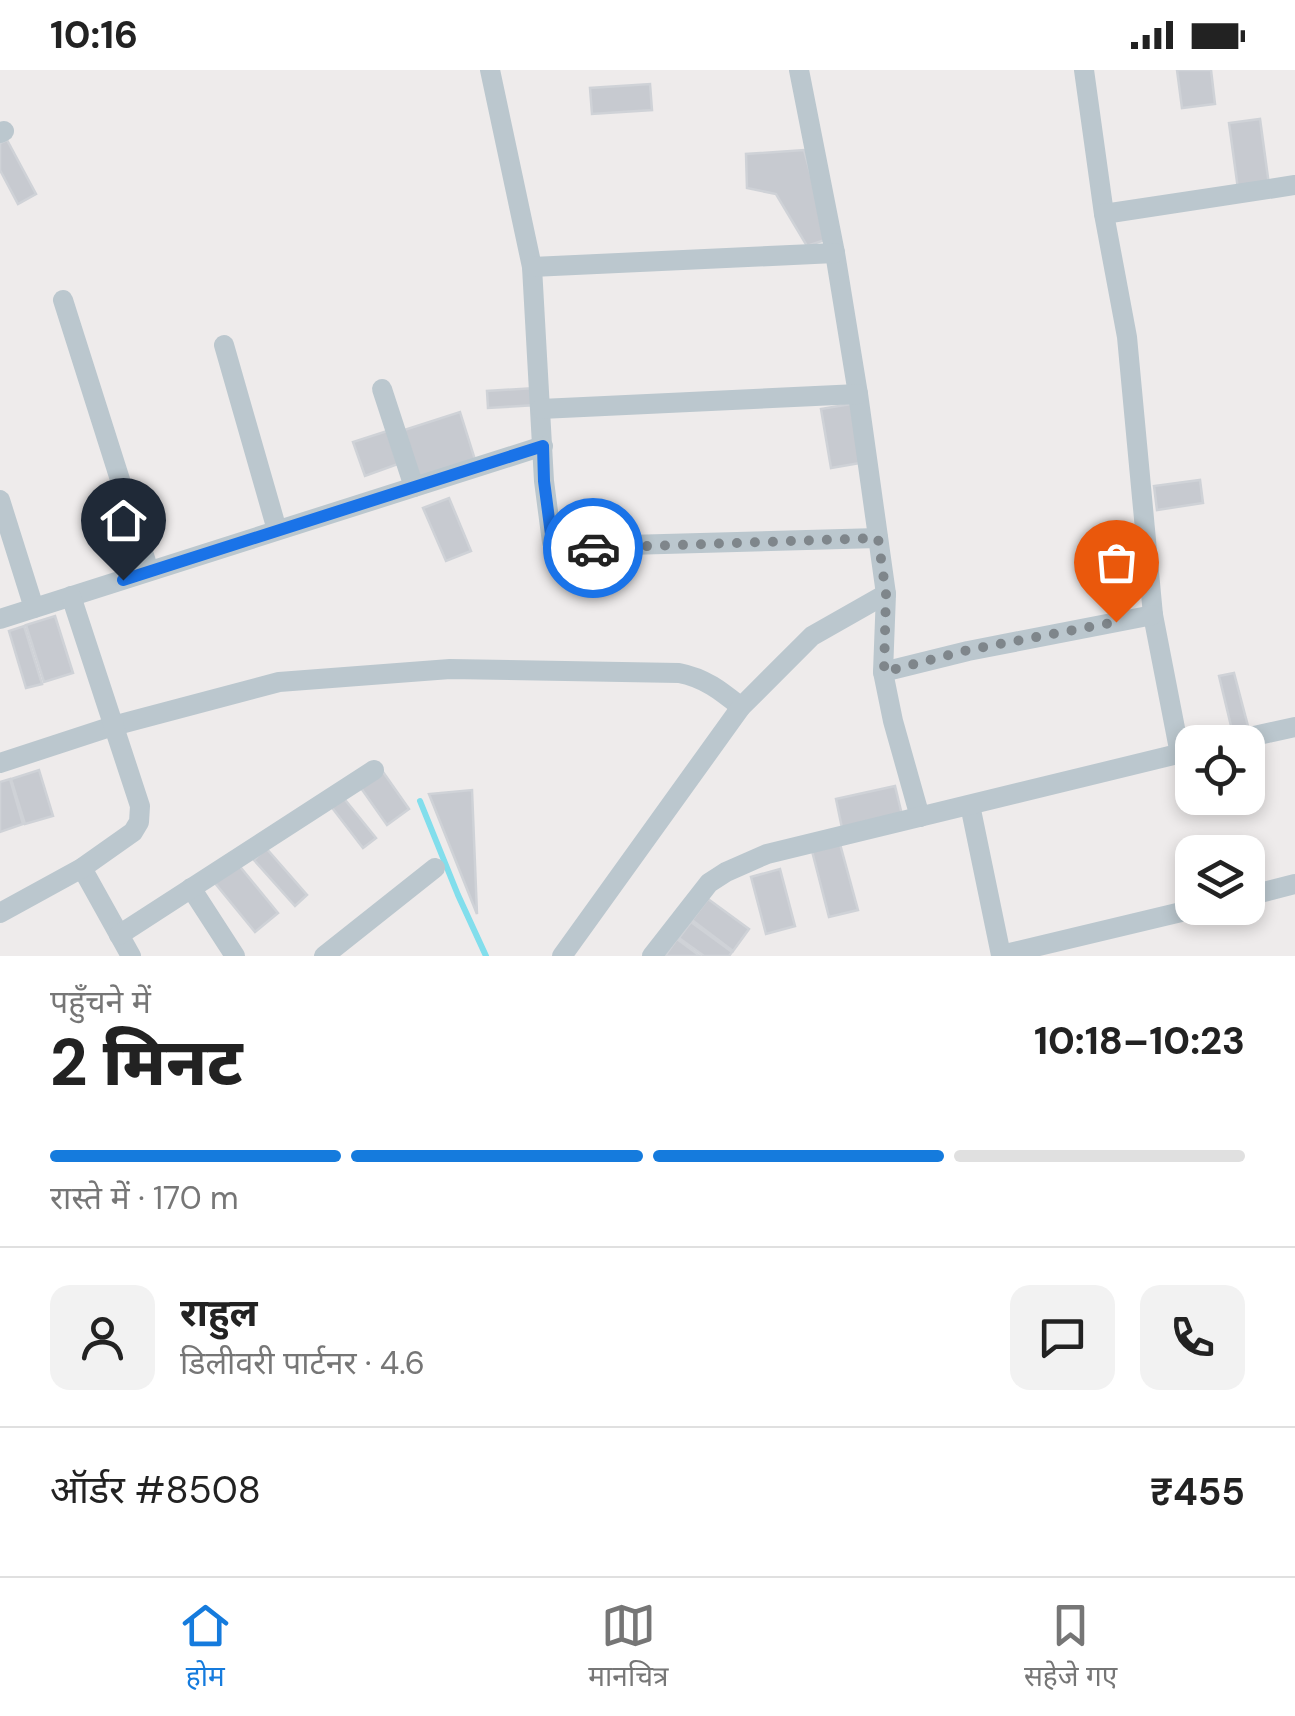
<!DOCTYPE html>
<html lang="hi">
<meta charset="utf-8">
<style>
:root{--surface:#fff;--page:#f2f2f2;--text:#222;--muted:#767676;--line:#e0e0e0;--accent:#157bdd}
body{margin:0;font-family:"DM Sans","Noto Sans Devanagari",sans-serif;background:var(--page);color:var(--text);height:100vh;display:flex;flex-direction:column;font-size:38px;white-space:nowrap}
*{box-sizing:border-box;margin:0}
p{font-size:32px;color:var(--muted)}
.icon{flex:none;width:55px;height:55px;fill:none;stroke:currentColor;stroke-width:2;stroke-linecap:round;stroke-linejoin:round}
.map{position:relative;height:886px;overflow:hidden}
.side{display:flex;flex-direction:column;background:var(--surface);flex:1}
.side>*{flex:none}
.tools{position:absolute;left:1175px;top:655px;display:grid;gap:20px}
.tools a{display:grid;place-items:center;width:90px;height:90px;border-radius:20px;background:var(--surface);box-shadow:0 5px 15px #0003;font-size:50px}
.pin{position:absolute;display:grid;place-items:center;width:85px;height:85px;color:#fff;margin:-102px -42px;border-radius:50% 50% 50% 0;rotate:-45deg;box-shadow:0 0 10px #0007}
.pin .icon{rotate:45deg}
.courier{position:absolute;display:grid;place-items:center;width:100px;height:100px;margin:-50px;border:8px solid #1a73e8;border-radius:50%;background:#fff;color:#222;box-shadow:0 2px 12px #0007}
.head em{font-style:normal;font-weight:800}
.head div{display:flex;flex-direction:column-reverse}
.head{display:flex;align-items:center;justify-content:space-between;height:170px;padding:0 50px}
h1{font-size:65px;font-weight:800;line-height:75px}
.bar{display:grid;grid-template-columns:repeat(4,1fr);gap:15px 10px;align-content:center;height:120px;padding:0 50px}
.bar i{height:12px;border-radius:8px;background:var(--line)}
.bar .selected{background:var(--accent)}
.bar p{grid-column:span 4}
.line{display:flex;align-items:center;gap:25px;padding:0 50px;border-top:2px solid var(--line)}
.line div{flex:1}
.round{display:grid;place-items:center;flex:none;width:105px;height:105px;border-radius:20px;background:var(--page)}
.status{display:flex;justify-content:space-between;align-items:center;height:70px;padding:0 50px;background:var(--surface);direction:ltr}
.status svg{height:28px;fill:currentColor}
.menu{display:flex;justify-content:space-around;align-items:center;height:140px;border-top:2px solid var(--line);background:var(--surface);font-size:28px;color:var(--muted)}
.menu a{display:grid;justify-items:center;gap:5px}
.menu .selected{color:var(--accent)}
.map>svg:first-child{display:block}
.lines{fill:none;stroke-linecap:round;stroke-linejoin:round}
.stream{stroke:#82deec;stroke-width:6}
.building{fill:#c7cad0;stroke:#cfd2d7;stroke-width:2.5}
.minor{stroke:#bbc7ce;stroke-width:20}
.done{stroke:#7f868b;stroke-width:10;stroke-dasharray:0 18}
.route{stroke:#1a73e8;stroke-width:12}
</style>
<div class="status"><b>10:16</b><svg viewBox="0 0 49 12"><path d="M0 12V9h3v3zM5 12V6h3v6zM10 12V3h3v9zM15 12V0h3v12zM26 1h20v11H26zM47 4h2v5h-2z"/></svg></div>
<div class="map">
<svg width="1295" height="886" viewBox="0 0 1295 886">
<rect width="100%" height="100%" fill="#eeebeb"/>
<g class="lines">
<polyline class="stream" points="420,731 458,825 486,886"/>
</g>
<g class="building">
<polygon points="1177,0 1211,0 1215,34 1182,38"/>
<polygon points="650,14 652,40 592,44 590,18"/>
<polygon points="1260,49 1269,115 1238,119 1229,53"/>
<polygon points="7,70 36,124 18,134 0,100 0,73"/>
<polygon points="804,80 828,169 807,176 776,124 747,118 746,84"/>
<polygon points="535,318 536,335 488,338 487,321"/>
<polygon points="851,334 860,393 831,398 821,339"/>
<polygon points="460,342 476,393 418,412 401,361"/>
<polygon points="387,361 398,394 365,406 353,372"/>
<polygon points="1200,410 1203,433 1157,440 1154,416"/>
<polygon points="449,428 471,481 446,491 423,438"/>
<polygon points="55,546 73,603 44,612 26,555"/>
<polygon points="24,556 42,614 26,618 9,561"/>
<polygon points="1234,603 1248,656 1232,660 1219,606"/>
<polygon points="39,700 53,746 25,754 11,709"/>
<polygon points="383,702 409,739 387,755 361,718"/>
<polygon points="10,709 23,754 0,762 0,712"/>
<polygon points="895,716 902,745 842,758 836,729"/>
<polygon points="472,720 477,844 429,724"/>
<polygon points="342,726 376,768 363,778 330,735"/>
<polygon points="840,774 858,840 829,847 812,781"/>
<polygon points="266,778 307,825 295,836 254,790"/>
<polygon points="237,793 278,843 255,862 214,812"/>
<polygon points="780,799 795,856 766,864 751,807"/>
<polygon points="708,829 749,859 733,881 692,850"/>
<polygon points="691,852 732,882 729,886 704,886 679,868"/>
<polygon points="677,869 700,886 665,886"/>
</g>
<g class="lines">
<g class="minor">
<polyline points="490,0 532,197 544,411 552,472 555,477 878,468"/>
<polyline points="799,0 835,183 858,324 886,524 883,602"/>
<polyline points="1084,0 1104,144"/>
<polyline points="0,63 4,61"/>
<polyline points="532,197 835,183"/>
<polyline points="63,230 149,501"/>
<polyline points="224,275 277,460"/>
<polyline points="382,319 414,417"/>
<polyline points="541,339 858,324"/>
<polyline points="0,430 34,538"/>
<polyline points="0,549 543,376"/>
<polyline points="1227,672 1295,657"/>
<polyline points="1180,684 1153,545 1127,267 1104,144 1295,115"/>
<path d="M 0,693 L 113,656 L 279,612 L 450,599 L 679,603 C 705,608 721,621 741,637"/>
<polyline points="970,735 1001,885 1198,838"/>
<polyline points="920,747 893,651 883,602 968,581 1153,545"/>
<polyline points="82,798 131,886"/>
<polyline points="191,818 235,886"/>
<polyline points="1248,826 1295,814"/>
<polyline points="0,843 82,798 133,762 139,752 140,736 71,526"/>
<polyline points="119,865 374,700"/>
<polyline points="324,886 435,798"/>
<polyline points="562,886 741,637 812,566 886,524"/>
<polyline points="652,886 709,813 726,802 767,784 1190,681"/>
</g>
</g>
<g class="lines">
<polyline class="done" points="593,478 878,468 886,524 884,602 968,580 1116,552"/>
<polyline class="route" points="123,510 543,376 544,411 552,472 555,478 593,478"/>
</g>
</svg>
<div class="tools">
<a><svg class="icon" aria-label="locate" viewBox="0 0 24 24"><circle cx="12" cy="12" r="6"/><path d="M12 2v4M12 18v4M2 12h4M18 12h4"/></svg></a>
<a><svg class="icon" aria-label="layers" viewBox="0 0 24 24"><path d="M12 4l9 5-9 5-9-5zM3 14l9 5 9-5"/></svg></a>
</div>
<div class="pin" style="left:1116px;top:552px;background:#ea580c"><svg class="icon" aria-label="bag" viewBox="0 0 24 24"><path d="M5 8h14l-1 12H6zM9 8a3 3 0 0 1 6 0"/></svg></div>
<div class="pin" style="left:123px;top:510px;background:#1f2937"><svg class="icon" aria-label="home" viewBox="0 0 24 24"><path d="M3 11l9-7 9 7M6 9v11h12V9"/></svg></div>
<div class="courier" style="left:593px;top:478px"><svg class="icon" aria-label="car" viewBox="0 0 24 24"><path d="M5 17H2v-5l4-1 3-4h7l3 4 3 1v5h-3M9 17h6M6 11h13"/><circle cx="7" cy="17" r="2"/><circle cx="17" cy="17" r="2"/></svg></div>
</div>
<section class="side">
<div class="head"><div><h1>2 मिनट</h1><p>पहुँचने में</p></div><em>10:18–10:23</em></div>
<div class="bar"><i class="selected"></i><i class="selected"></i><i class="selected"></i><i></i><p>रास्ते में · 170 m</p></div>
<div class="line" style="height:180px"><a class="round"><svg class="icon" aria-label="person" viewBox="0 0 24 24"><circle cx="12" cy="8" r="4"/><path d="M4 21q1-7 8-7t8 7"/></svg></a><div><b>राहुल</b><p>डिलीवरी पार्टनर · 4.6</p></div><a class="round"><svg class="icon" aria-label="chat" viewBox="0 0 24 24"><path d="M4 5h16v11H9l-5 4z"/></svg></a><a class="round"><svg class="icon" aria-label="phone" viewBox="0 0 24 24"><path d="M5 4h4l2 5-3 2q2 4 5 5l2-3 5 2v4C11 20 4 13 5 4z"/></svg></a></div>
<div class="line" style="height:130px"><div>ऑर्डर #8508</div><b>₹455</b></div>
</section>
<nav class="menu">
<a class="selected"><svg class="icon" aria-label="home" viewBox="0 0 24 24"><path d="M3 11l9-7 9 7M6 9v11h12V9"/></svg>होम</a>
<a><svg class="icon" aria-label="map" viewBox="0 0 24 24"><path d="M3 6l6-2 6 2 6-2v14l-6 2-6-2-6 2zM9 4v14M15 6v14"/></svg>मानचित्र</a>
<a><svg class="icon" aria-label="saved" viewBox="0 0 24 24"><path d="M7 4h10v16l-5-4-5 4z"/></svg>सहेजे गए</a>
</nav>
